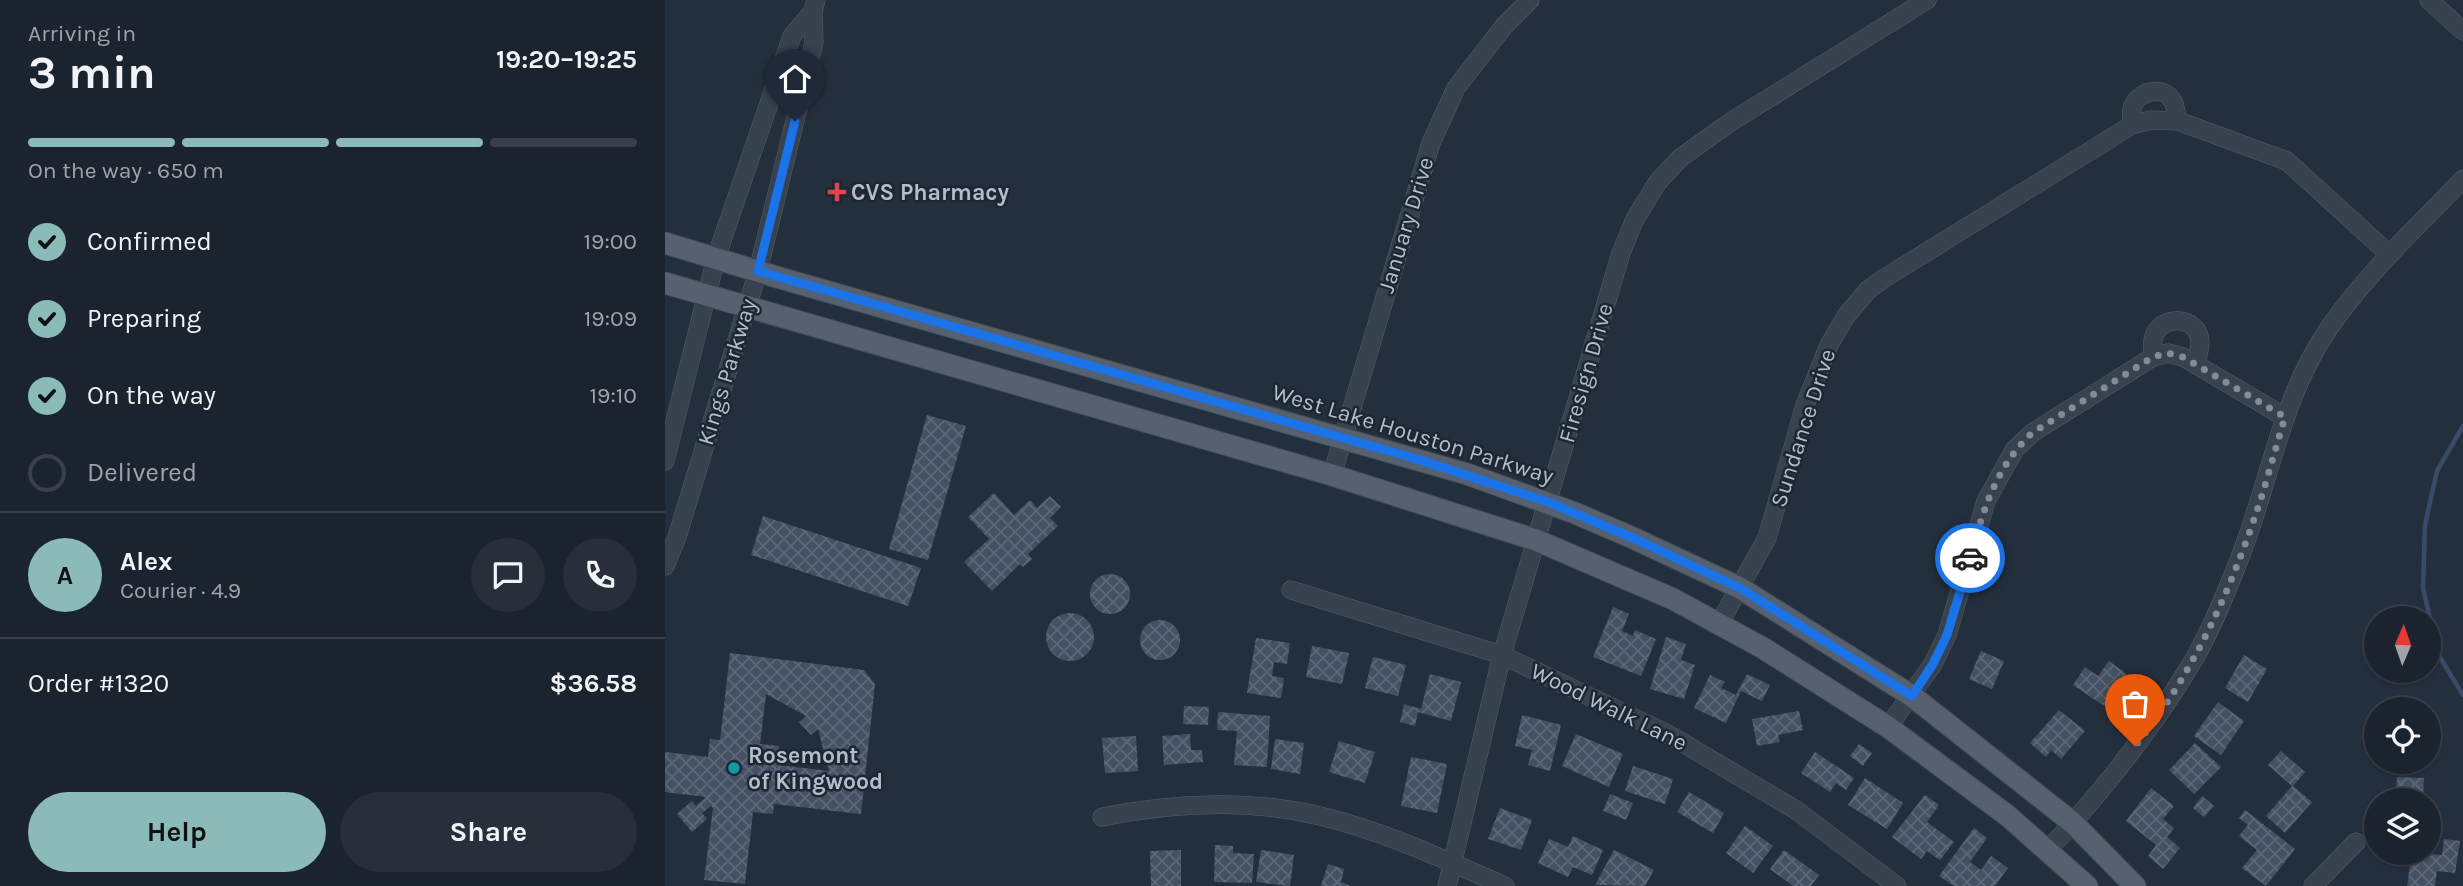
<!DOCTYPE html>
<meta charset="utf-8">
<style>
:root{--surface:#1b232e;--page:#282f3a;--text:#f1f3f6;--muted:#a0a4aa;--line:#39404a;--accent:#8bbbb9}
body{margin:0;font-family:Karla,sans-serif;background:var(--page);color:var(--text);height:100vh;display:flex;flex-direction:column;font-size:26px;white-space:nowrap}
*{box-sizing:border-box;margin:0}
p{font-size:23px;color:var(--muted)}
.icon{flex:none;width:38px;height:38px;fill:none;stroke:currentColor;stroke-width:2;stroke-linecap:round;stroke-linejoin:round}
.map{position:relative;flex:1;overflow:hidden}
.panel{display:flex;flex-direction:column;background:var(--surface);width:665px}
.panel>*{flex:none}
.needle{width:46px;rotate:2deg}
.buttons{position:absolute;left:1699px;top:606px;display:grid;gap:14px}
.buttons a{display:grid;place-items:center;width:77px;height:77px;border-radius:50%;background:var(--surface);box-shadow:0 2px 5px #0004,0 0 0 2px var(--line);font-size:35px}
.pin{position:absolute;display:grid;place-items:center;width:60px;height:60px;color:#fff;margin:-72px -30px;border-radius:50% 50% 50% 0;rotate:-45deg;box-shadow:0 0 7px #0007}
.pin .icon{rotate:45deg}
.courier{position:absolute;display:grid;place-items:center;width:70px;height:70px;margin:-35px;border:5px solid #1a73e8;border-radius:50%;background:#fff;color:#222;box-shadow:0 2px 9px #0007}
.overview em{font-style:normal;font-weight:700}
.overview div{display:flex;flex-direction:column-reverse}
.overview{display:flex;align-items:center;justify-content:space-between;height:119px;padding:0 28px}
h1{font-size:46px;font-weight:700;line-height:52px}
.bar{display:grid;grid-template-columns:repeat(4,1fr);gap:10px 7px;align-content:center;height:84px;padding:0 28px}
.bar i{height:9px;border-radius:5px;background:var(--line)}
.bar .active{background:var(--accent)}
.bar p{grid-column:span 4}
.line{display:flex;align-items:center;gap:18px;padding:0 28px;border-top:2px solid var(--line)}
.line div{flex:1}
.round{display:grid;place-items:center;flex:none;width:74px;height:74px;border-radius:37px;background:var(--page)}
ol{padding:0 28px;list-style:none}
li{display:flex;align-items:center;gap:21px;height:77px}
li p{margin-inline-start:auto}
li .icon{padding:7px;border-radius:50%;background:var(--accent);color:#111;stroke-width:4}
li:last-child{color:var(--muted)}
li i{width:38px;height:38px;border:4px solid var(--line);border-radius:50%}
.cta{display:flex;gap:14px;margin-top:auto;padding:14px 28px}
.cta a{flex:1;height:80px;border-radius:42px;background:var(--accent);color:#111;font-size:28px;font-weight:700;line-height:80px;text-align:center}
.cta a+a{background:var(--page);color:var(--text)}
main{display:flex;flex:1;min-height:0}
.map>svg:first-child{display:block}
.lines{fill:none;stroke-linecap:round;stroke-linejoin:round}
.stream{stroke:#394c67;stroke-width:4.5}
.building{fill:url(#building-cross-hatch);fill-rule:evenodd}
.minor-casing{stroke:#565f6c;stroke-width:19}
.major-casing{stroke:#414a57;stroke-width:23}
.minor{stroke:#38414e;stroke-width:18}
.major{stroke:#56606e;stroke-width:21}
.done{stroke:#828b98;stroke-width:7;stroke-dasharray:0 12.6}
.route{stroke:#1a73e8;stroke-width:9}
.health-dot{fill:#e0444e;stroke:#1d2633;stroke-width:2.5}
.culture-dot{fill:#0f9aa8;stroke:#1d2633;stroke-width:2.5}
.labels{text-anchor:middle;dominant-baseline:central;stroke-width:5;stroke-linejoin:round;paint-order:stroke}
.poi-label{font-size:23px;font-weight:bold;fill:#b4bcc9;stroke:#1d2633;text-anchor:start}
.street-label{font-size:23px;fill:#b4bcc9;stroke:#1d2633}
</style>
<main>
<section class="panel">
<div class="overview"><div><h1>3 min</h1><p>Arriving in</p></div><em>19:20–19:25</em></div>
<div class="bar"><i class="active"></i><i class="active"></i><i class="active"></i><i></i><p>On the way · 650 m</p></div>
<ol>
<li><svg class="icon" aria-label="check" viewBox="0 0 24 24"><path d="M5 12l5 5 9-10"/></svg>Confirmed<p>19:00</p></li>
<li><svg class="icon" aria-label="check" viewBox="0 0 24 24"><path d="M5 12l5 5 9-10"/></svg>Preparing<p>19:09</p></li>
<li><svg class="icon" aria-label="check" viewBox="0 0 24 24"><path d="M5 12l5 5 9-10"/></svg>On the way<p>19:10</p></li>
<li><i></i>Delivered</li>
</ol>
<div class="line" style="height:126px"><b class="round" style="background:var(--accent);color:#111">A</b><div><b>Alex</b><p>Courier · 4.9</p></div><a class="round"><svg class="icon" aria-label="chat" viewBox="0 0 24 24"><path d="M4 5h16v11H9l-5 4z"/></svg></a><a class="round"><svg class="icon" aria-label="phone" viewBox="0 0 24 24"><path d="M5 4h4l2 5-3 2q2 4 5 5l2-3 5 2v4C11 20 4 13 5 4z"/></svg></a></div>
<div class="line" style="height:91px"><div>Order #1320</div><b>$36.58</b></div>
<div class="cta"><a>Help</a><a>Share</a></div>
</section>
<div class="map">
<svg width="1798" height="886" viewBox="0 0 1798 886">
<defs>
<pattern id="building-cross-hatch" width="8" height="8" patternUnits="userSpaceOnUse" patternTransform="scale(1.75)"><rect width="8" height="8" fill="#455162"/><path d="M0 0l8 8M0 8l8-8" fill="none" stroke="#5d6877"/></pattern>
</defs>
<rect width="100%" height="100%" fill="#242f3e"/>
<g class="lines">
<polyline class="stream" points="1798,426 1772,471 1760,525 1758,588 1773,654 1798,695"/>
</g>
<g class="building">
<polygon points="262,415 301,426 263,560 224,549"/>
<polygon points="329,493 349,515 365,500 372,508 385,496 396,507 385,518 393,526 363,554 367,559 358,567 355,564 327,591 299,562 324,539 303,517"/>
<polygon points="98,516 256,568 243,606 86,555"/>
<circle cx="445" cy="594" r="20"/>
<polygon points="948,607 964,614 957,631 968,636 970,630 991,639 976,676 928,657"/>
<circle cx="405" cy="637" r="24"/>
<circle cx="495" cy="640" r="20"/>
<polygon points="1001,637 1021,644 1016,660 1030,665 1019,699 985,689"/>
<polygon points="591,638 625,643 622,664 609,662 607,676 619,678 616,698 582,693"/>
<polygon points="647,646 684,653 677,684 641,677"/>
<polygon points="1316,651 1339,661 1327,689 1304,679"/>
<path d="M 65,653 L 199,670 L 210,684 L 196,814 L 109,804 L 108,814 L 88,812 L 80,884 L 39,880 L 48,808 L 46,806 L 37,813 L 42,819 L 27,832 L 12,814 L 27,801 L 31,806 L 41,797 L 0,792 L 0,752 L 43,757 L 45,739 L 55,740 ZM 101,694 L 141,716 L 134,722 L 146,735 L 153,729 L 164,771 L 112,765 L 114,746 L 95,744 Z"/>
<polygon points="1579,655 1602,669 1583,702 1560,688"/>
<polygon points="708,657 741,665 733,696 700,688"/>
<polygon points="1444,661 1467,678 1445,710 1408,685 1420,667 1433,676"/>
<polygon points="765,674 796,682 786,721 753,712 750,726 735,722 739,704 756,709"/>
<polygon points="1082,674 1105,685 1097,701 1076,691 1061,723 1029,708 1045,675 1060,682 1056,688 1071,695"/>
<polygon points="1553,702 1579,721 1556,755 1529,736"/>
<polygon points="519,706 544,707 543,725 518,724"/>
<polygon points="1394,710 1420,731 1396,759 1386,750 1381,757 1365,743"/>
<polygon points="1134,711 1138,730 1113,735 1115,742 1092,746 1087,719"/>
<polygon points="553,712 605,716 602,767 569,765 572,731 552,730"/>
<polygon points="857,715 896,725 885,771 863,765 867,750 850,746"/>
<polygon points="525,734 526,750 537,750 538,762 499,765 497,736"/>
<polygon points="911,734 958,754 944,787 897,766"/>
<polygon points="471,736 473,771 440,773 437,738"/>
<polygon points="610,739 639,743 635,774 606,769"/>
<polygon points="674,741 710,752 700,783 664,772"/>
<polygon points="1530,743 1556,767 1529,794 1504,770"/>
<polygon points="1194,744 1207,753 1198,766 1185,756"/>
<polygon points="1616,751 1640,772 1628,786 1647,802 1620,833 1601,816 1627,786 1603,765"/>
<polygon points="1150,752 1189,778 1181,790 1171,783 1165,792 1136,773"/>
<polygon points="746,757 782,764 772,813 736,806"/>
<polygon points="968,766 1008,779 1000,804 960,791"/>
<polygon points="1732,777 1759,778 1758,800 1731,800"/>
<polygon points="1200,778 1238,803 1222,829 1183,805"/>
<polygon points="1486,788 1509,806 1498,819 1509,828 1502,837 1515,848 1498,869 1483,856 1491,845 1461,821"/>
<polygon points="1024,792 1059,813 1048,833 1012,812"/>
<polygon points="945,794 968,803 961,820 938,811"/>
<polygon points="1260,795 1274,805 1262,822 1289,842 1275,860 1262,851 1256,859 1227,837"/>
<polygon points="1537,796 1549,806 1539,817 1528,808"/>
<polygon points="835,808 867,820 856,850 823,839"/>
<polygon points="1580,810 1630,849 1601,886 1577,868 1592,850 1574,836 1583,825 1574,818"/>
<polygon points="1080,826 1108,846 1088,873 1061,853"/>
<polygon points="1309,828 1322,838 1305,862 1316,870 1326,856 1343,868 1330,886 1289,886 1274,876"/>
<polygon points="908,836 938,850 927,875 908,867 903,877 873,863 884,839 903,847"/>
<polygon points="1779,839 1795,841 1790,873 1772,871 1770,886 1742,886 1747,852 1777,855"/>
<polygon points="550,845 568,846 568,853 589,854 587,883 549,882"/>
<polygon points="516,850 516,886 486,886 485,851"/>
<polygon points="596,850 629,855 625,886 591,882"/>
<polygon points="949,850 989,870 980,886 930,885"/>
<polygon points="1119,850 1154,875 1146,886 1128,886 1105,869"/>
<polygon points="663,864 679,869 676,882 686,886 656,886"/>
</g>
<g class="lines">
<defs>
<g id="minor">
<polyline points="1764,0 1798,31"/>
<path d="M 1467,125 C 1467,120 1466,114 1467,109 C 1471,92 1497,84 1507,100 C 1511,105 1511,115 1513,121"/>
<path d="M 1488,357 C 1488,352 1487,345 1488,340 C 1493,313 1534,315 1535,342 C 1535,350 1532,358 1531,365"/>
<polyline points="0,461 51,258 127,36 148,11"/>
<polyline points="667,475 766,143 791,88 839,26 865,0"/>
<polyline points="0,566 12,537 93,271 149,43 148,11 151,0"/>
<polyline points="626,590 837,655 1001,733 1131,810 1232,886"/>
<polyline points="1054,624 1102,538 1140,405 1164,345 1181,316 1203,290 1218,279 1467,125 1486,120 1513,121 1622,161 1724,254"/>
<polyline points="1223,727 1268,664 1282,635 1321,501 1350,449 1367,433 1488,357 1503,353 1518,357 1620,417"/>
<path d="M 437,817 C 507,803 585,799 655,816 C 719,831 780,860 840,886"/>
<path d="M 1383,850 C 1436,793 1485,732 1525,666 C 1544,635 1559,598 1572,565 C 1604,487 1615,399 1664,328 C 1702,273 1752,227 1798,179"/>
<polyline points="782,886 837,655 956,253 969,221 992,183 1015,158 1067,121 1262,0"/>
<polyline points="1648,886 1691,842"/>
</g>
<g id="major">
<polyline points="0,243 115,278 802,474 910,513 968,538 1075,588 1247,696 1408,823 1470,886"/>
<polyline points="0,283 667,475 871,540 1008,599 1098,648 1223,727 1343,816 1422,886"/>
</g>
</defs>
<use href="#minor" class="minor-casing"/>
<use href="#major" class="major-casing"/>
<use href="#minor" class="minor"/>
<use href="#major" class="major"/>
</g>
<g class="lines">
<path class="done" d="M 1305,558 C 1318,511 1330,468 1367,433 L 1488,357 L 1503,353 L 1518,357 L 1620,417 C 1609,453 1600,489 1587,525 C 1560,603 1523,681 1470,746"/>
<polyline class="route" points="130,121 93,271 752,459 883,502 968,538 1075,588 1247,696 1268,664 1282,635 1305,558"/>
</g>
<path class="health-dot" d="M168.5 181.5h7v7h7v7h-7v7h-7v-7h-7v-7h7z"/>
<circle class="culture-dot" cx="69" cy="768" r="7"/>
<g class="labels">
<g class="poi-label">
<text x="186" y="192">CVS Pharmacy</text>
<text x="83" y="755">Rosemont<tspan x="83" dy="26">of Kingwood</tspan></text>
</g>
<g class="street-label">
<text transform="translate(741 225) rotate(-73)">January Drive</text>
<text transform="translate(62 372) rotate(-73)">Kings Parkway</text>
<text transform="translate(921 373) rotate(-74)">Firesign Drive</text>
<text transform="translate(1138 428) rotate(-72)">Sundance Drive</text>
<text transform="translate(748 434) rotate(17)">West Lake Houston Parkway</text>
<text transform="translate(944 707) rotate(26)">Wood Walk Lane</text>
</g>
</g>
</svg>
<div class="buttons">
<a><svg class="needle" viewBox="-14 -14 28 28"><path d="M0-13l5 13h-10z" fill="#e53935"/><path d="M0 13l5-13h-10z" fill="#a0a4aa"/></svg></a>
<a><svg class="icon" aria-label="locate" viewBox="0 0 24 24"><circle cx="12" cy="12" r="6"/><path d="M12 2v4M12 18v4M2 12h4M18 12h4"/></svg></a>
<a><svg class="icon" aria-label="layers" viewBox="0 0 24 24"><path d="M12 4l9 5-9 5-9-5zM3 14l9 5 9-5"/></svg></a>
</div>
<div class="pin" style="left:1470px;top:746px;background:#ea580c"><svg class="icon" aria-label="bag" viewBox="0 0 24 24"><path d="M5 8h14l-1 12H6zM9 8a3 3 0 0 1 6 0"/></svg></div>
<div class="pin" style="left:130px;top:121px;background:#1f2937"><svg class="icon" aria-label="home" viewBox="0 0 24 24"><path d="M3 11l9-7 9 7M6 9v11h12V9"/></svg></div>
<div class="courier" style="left:1305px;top:558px"><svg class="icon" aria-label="car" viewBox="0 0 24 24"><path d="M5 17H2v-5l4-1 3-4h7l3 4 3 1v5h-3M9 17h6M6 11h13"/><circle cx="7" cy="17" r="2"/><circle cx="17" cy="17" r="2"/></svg></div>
</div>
</main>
